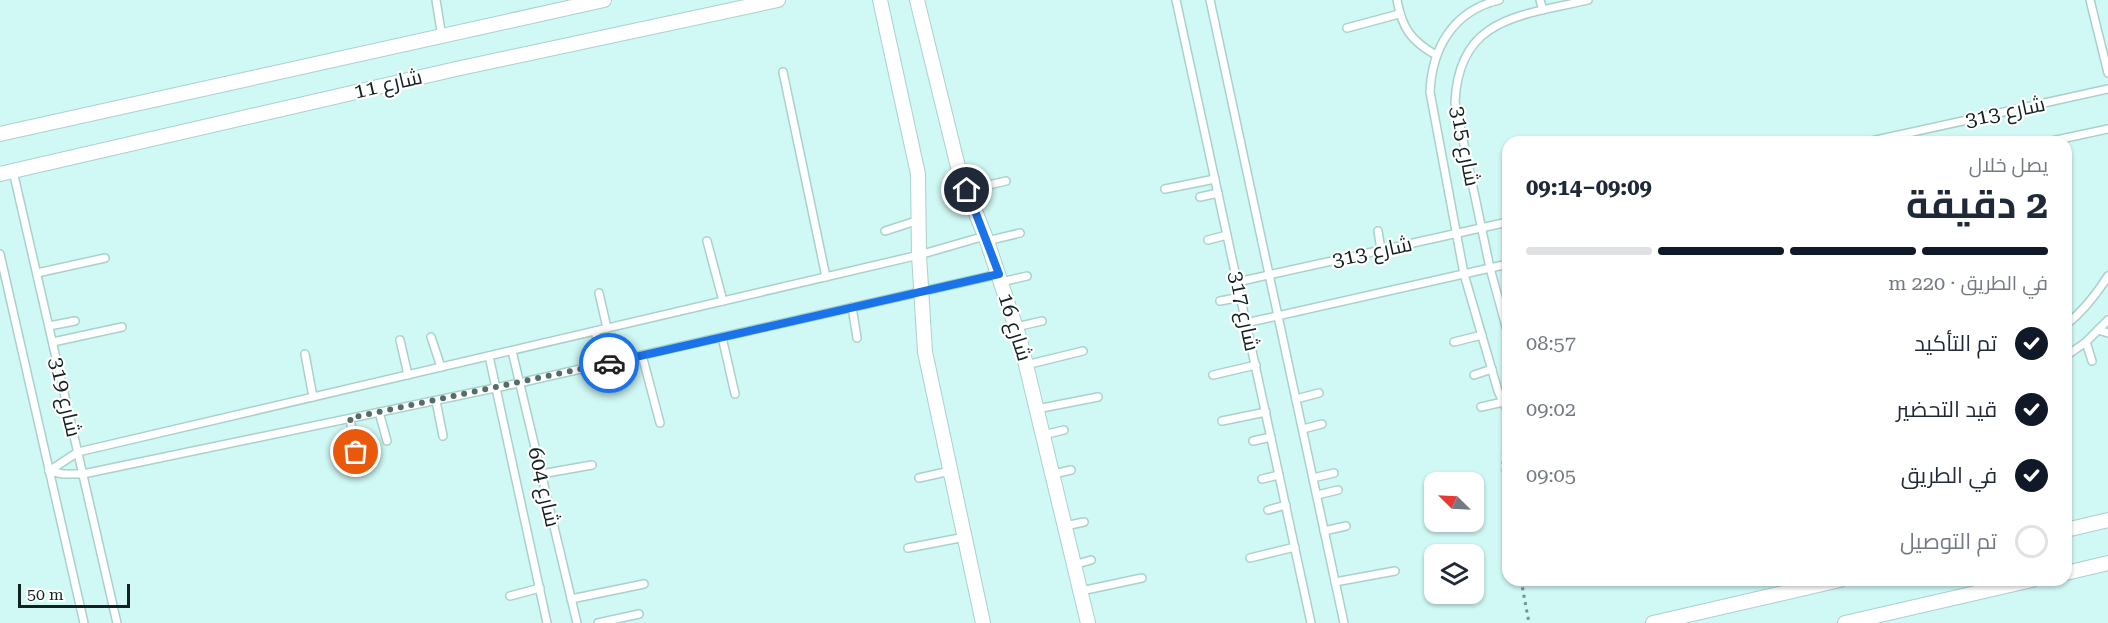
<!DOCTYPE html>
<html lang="ar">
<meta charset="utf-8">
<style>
:root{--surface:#fff;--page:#f2f2f3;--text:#1f2937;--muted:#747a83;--line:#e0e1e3;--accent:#111827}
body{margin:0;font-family:"Roboto Serif",Cairo,serif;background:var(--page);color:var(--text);direction:rtl;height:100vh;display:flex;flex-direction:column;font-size:22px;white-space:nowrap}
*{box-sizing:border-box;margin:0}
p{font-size:20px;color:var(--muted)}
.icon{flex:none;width:33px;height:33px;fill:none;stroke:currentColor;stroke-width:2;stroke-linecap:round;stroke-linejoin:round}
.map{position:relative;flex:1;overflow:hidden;direction:ltr}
.sheet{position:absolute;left:1502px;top:136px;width:570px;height:450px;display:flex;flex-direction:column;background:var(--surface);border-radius:18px;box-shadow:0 2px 4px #0004;direction:rtl}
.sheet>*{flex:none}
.needle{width:39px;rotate:294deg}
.fabs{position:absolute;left:1424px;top:472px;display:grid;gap:12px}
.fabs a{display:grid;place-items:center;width:60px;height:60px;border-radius:12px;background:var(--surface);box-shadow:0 2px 4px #0004;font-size:30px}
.scale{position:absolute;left:18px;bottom:15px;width:112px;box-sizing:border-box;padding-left:6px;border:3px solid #122220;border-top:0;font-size:16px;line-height:21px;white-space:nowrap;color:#122220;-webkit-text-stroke:4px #fff;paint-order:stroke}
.pin{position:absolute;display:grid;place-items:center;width:51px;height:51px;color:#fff;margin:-26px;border:3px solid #fff;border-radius:50%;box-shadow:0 2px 6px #0007}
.courier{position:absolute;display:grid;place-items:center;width:60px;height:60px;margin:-30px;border:4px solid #1a73e8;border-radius:50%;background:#fff;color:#222;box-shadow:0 2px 8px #0007}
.overview em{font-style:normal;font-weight:700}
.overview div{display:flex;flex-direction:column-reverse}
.overview{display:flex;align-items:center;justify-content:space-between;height:102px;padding:0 24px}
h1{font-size:39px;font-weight:700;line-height:45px}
.bar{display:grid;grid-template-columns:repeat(4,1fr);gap:9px 6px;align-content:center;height:72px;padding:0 24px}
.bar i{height:8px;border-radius:4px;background:var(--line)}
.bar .active{background:var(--accent)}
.bar p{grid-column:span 4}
ol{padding:0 24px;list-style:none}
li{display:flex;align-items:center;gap:18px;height:66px}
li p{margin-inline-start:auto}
li .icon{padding:6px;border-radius:50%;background:var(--accent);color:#fff;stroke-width:4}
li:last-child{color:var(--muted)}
li i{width:33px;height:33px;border:3px solid var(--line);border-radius:50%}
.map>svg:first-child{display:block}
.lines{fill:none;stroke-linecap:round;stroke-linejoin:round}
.service-casing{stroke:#a9d1cc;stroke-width:10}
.minor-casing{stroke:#a9d1cc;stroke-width:16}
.path{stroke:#75918e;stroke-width:3;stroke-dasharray:3 4.5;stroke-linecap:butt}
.service{stroke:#fff;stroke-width:7}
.minor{stroke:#fff;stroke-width:14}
.done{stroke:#546d6a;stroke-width:6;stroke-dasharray:0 10.8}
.route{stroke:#1a73e8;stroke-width:8}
.labels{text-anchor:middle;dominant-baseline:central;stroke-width:4.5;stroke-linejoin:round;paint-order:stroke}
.street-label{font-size:21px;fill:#122220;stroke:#fff}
</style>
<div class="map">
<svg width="2108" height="623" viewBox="0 0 2108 623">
<rect width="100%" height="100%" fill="#d0f8f4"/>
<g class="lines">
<defs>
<g id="service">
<polyline points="436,0 442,37"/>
<polyline points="1176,0 1311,623"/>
<polyline points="1210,0 1344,623"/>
<path d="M 1397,0 C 1402,28 1411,41 1436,55"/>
<path d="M 1499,0 C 1453,11 1432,48 1430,92 L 1464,274 L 1498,391 L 1508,412"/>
<polyline points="1540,0 1543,10"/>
<polyline points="2090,0 2108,73"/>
<polyline points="1347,28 1399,14"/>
<polyline points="783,72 826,277"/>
<polyline points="1867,142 2108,89"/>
<polyline points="2047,142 2108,129"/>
<polyline points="13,171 117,623"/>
<polyline points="1165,189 1215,179"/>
<polyline points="967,190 1006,181"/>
<polyline points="1200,197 1218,193"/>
<polyline points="885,231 919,220"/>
<polyline points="1378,231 1381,250"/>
<polyline points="1208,240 1227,235"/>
<polyline points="707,241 723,301"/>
<polyline points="987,241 1020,233"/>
<polyline points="0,254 84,623"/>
<polyline points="37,273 105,258"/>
<polyline points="1001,282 1027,276"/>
<polyline points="1237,282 1508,222"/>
<polyline points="599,293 607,328"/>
<polyline points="1220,301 1241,297"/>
<polyline points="852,307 857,338"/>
<polyline points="1246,323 1508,264"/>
<path d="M 2066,325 C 2083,311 2096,295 2108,276"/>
<polyline points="49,326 75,321"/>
<polyline points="1016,327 1042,321"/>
<polyline points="2098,330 2108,333"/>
<polyline points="595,331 603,364"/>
<path d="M 1508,334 L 1490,268 L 1455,102 C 1459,17 1520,16 1588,0"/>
<polyline points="431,337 441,367"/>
<polyline points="722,337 735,394"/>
<polyline points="400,340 408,375"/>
<polyline points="53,342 122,327"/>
<polyline points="1454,342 1482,335"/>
<polyline points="2086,342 2092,361"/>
<polyline points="512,351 577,623"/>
<polyline points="305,354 313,397"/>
<polyline points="642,355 660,423"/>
<polyline points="489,356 547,623"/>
<polyline points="2066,356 2086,342 2108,320"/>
<polyline points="1026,365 1083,351"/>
<polyline points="1213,375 1256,365"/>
<polyline points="1474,375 1492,369"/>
<polyline points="1296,399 1319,393"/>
<polyline points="436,401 443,436"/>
<polyline points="1481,407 1503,402"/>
<polyline points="1037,409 1098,397"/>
<polyline points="379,412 387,441"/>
<polyline points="350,419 356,452"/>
<polyline points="1222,421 1266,412"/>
<polyline points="1303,429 1322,424"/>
<polyline points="1043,435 1064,430"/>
<polyline points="1253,441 1271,437"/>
<polyline points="49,471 63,474 83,474 519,383 999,274"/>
<polyline points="49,471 78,452 919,255 985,236"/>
<polyline points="541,474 592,465"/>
<polyline points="1053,474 1071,470"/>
<polyline points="919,478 950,471"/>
<polyline points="1313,478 1334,473"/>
<polyline points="1262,479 1279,475"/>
<polyline points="1317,495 1338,490"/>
<polyline points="1268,510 1286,505"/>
<polyline points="1065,526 1084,522"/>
<polyline points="1324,531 1346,526"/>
<polyline points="908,548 965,537"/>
<polyline points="1250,558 1295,547"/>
<polyline points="1074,565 1091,560"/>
<polyline points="1335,582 1395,571"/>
<polyline points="1081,591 1142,578"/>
<polyline points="510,596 540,588"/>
<polyline points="571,599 644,584"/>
<polyline points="598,623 639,614"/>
</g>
<g id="minor">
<polyline points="880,0 918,174 919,255 925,352 983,623"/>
<polyline points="917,0 959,171 987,241 1020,340 1088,623"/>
<polyline points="0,134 604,0"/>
<polyline points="0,174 456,69 778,0"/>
<polyline points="2066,530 2108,520"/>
<polyline points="2066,573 2108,563"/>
<polyline points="1653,623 1840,580"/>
<polyline points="1845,623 2032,580"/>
</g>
</defs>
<use href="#service" class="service-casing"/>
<use href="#minor" class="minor-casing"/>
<g class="path">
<path d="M 1508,424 C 1501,452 1502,482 1508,510"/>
<polyline points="1521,580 1529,623"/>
</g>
<use href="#service" class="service"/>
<use href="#minor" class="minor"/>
</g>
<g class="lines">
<polyline class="done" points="356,452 350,418 609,363"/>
<polyline class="route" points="609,363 999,274 967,190"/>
</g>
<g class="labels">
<g class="street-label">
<text transform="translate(388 84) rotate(-13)">شارع 11</text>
<text transform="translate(2005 112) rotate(-12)">شارع 313</text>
<text transform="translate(1465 146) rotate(79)">شارع 315</text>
<text transform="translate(1372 252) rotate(-12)">شارع 313</text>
<text transform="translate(1244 311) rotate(78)">شارع 317</text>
<text transform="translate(1015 327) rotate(73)">شارع 16</text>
<text transform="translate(65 397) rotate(77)">شارع 319</text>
<text transform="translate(544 487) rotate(77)">شارع 604</text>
</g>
</g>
</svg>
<div class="fabs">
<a><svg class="needle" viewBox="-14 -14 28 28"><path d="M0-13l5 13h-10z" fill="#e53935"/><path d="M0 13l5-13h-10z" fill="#747a83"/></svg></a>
<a><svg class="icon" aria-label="layers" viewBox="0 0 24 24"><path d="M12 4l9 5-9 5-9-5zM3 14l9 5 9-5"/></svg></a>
</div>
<div class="scale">50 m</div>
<div class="pin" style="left:356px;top:452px;background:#ea580c"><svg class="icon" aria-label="bag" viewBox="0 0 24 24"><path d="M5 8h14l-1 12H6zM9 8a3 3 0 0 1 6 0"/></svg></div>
<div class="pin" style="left:967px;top:190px;background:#1f2937"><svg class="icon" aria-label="home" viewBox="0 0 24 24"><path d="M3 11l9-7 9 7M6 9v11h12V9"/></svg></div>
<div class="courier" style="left:609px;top:363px"><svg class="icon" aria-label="car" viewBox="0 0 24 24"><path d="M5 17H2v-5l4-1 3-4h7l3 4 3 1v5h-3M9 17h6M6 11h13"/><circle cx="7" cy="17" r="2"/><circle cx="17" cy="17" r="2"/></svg></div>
<section class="sheet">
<div class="overview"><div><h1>2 دقيقة</h1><p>يصل خلال</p></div><em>09:09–09:14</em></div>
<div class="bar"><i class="active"></i><i class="active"></i><i class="active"></i><i></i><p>في الطريق · 220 m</p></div>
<ol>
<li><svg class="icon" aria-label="check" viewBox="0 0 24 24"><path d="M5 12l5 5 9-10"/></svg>تم التأكيد<p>08:57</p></li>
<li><svg class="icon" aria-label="check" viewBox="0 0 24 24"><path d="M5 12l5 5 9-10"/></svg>قيد التحضير<p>09:02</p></li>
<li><svg class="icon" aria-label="check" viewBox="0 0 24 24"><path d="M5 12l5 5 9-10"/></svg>في الطريق<p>09:05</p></li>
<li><i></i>تم التوصيل</li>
</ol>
</section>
</div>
